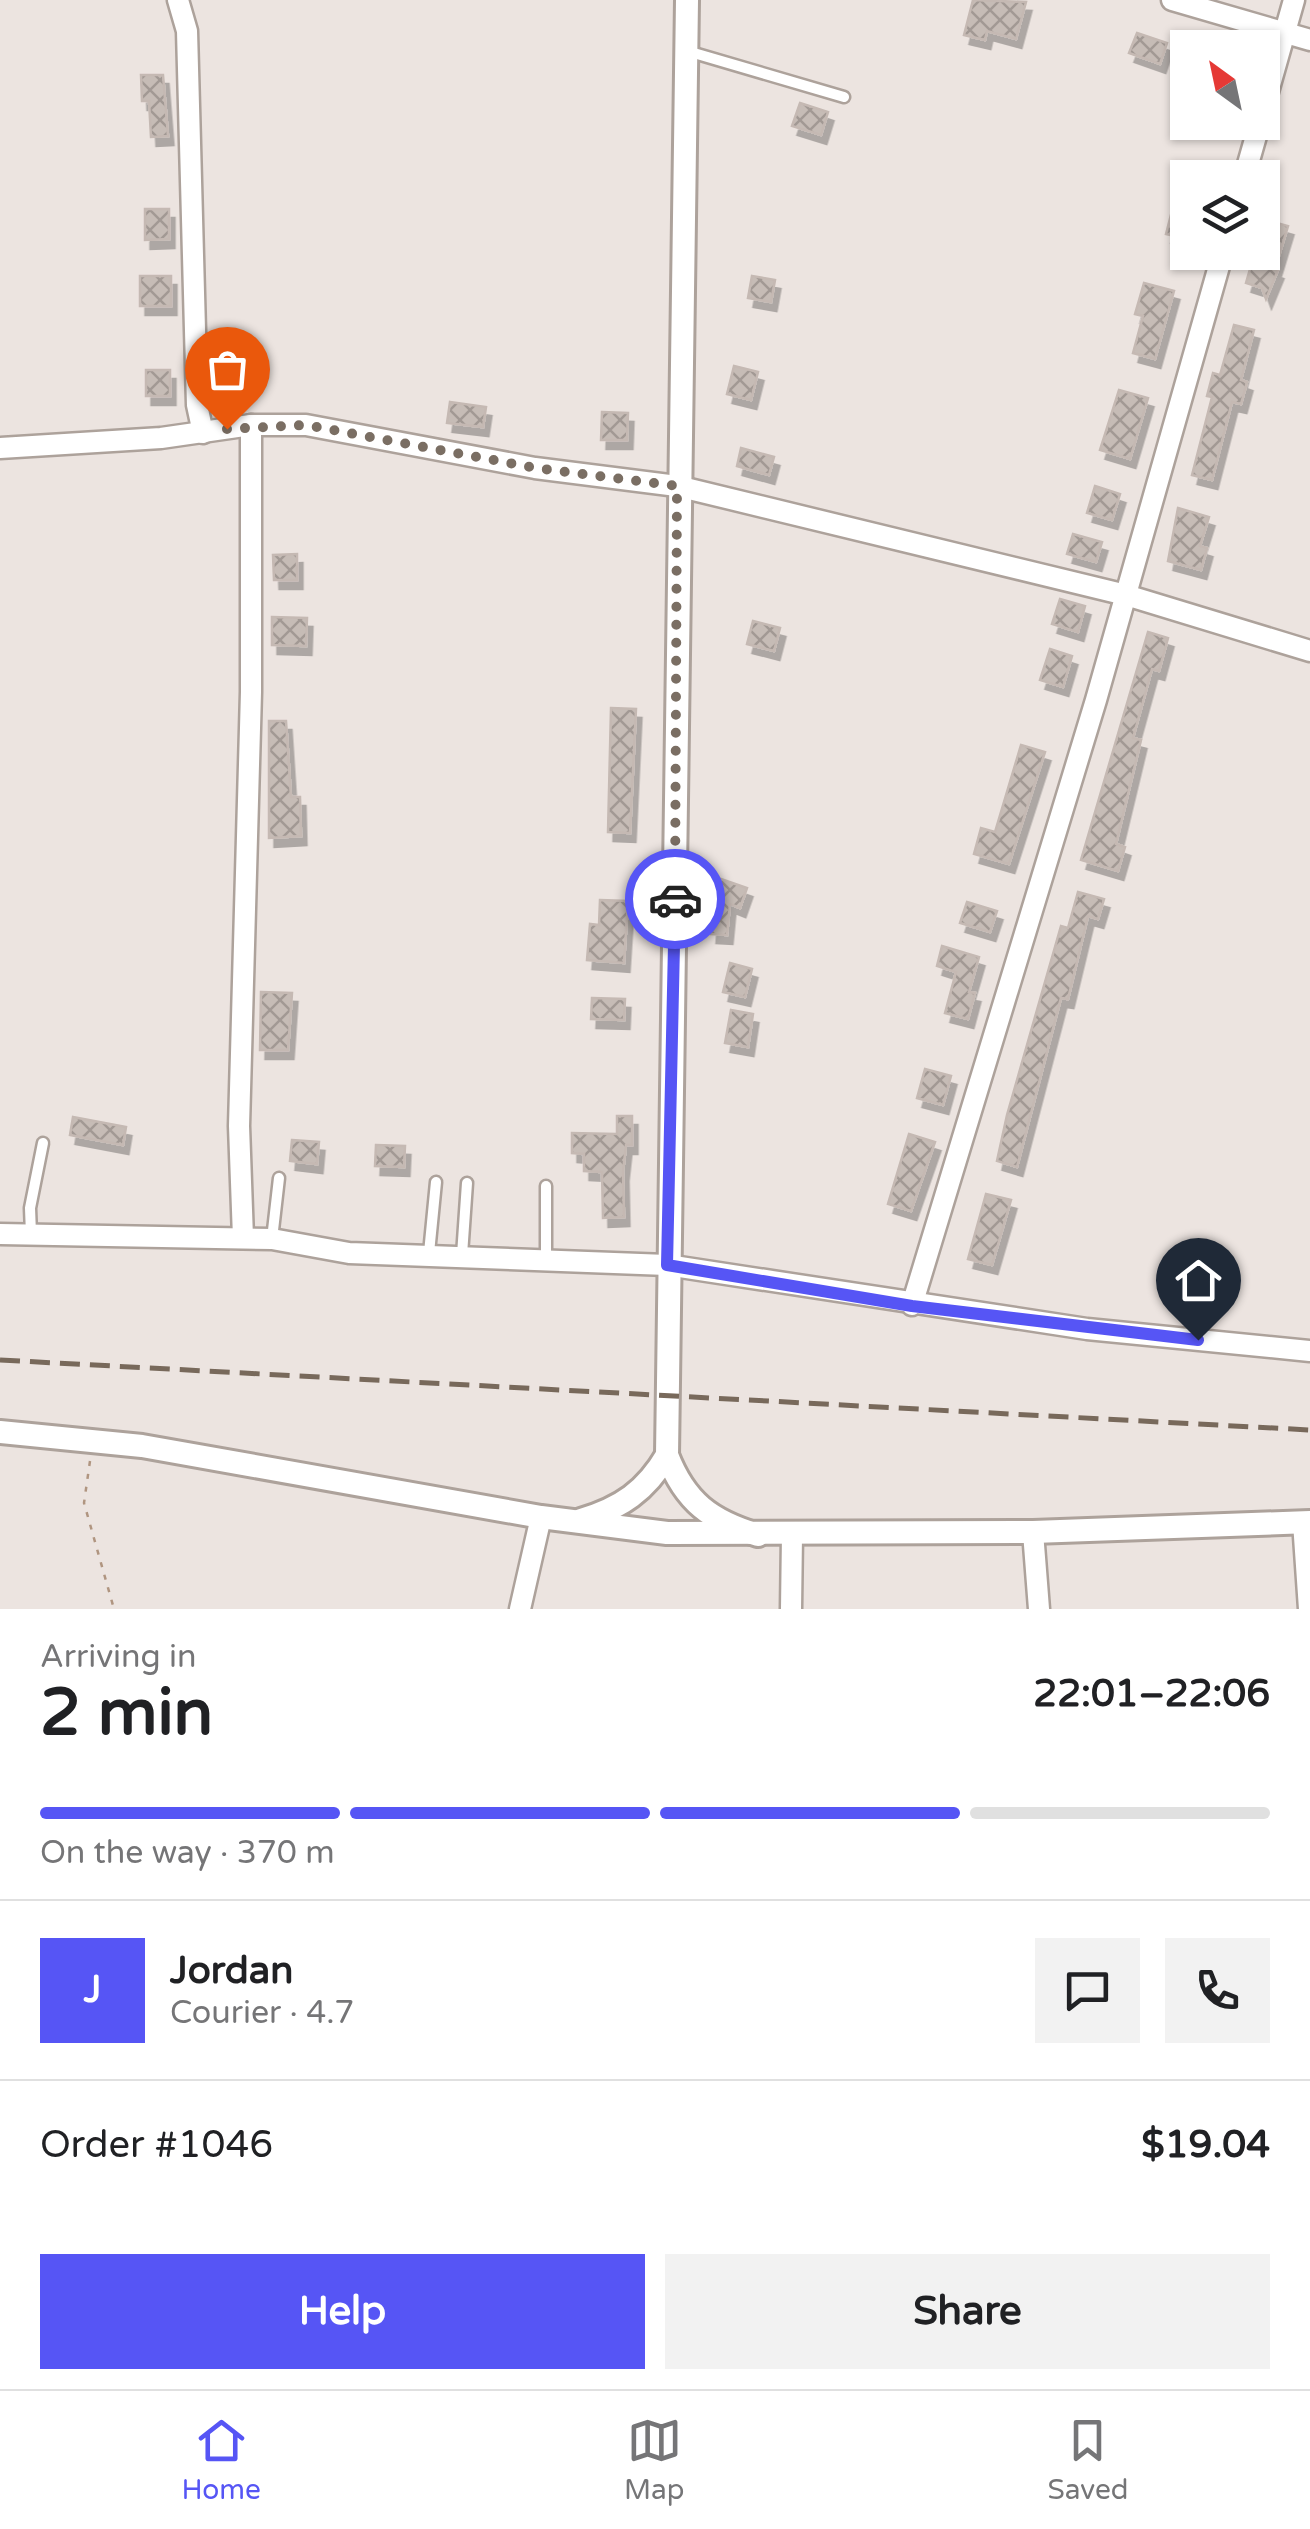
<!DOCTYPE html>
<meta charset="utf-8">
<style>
:root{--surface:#fff;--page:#f2f2f2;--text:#202124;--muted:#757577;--line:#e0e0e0;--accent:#5655f5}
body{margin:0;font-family:"Varela Round",sans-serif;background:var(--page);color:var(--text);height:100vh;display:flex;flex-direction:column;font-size:38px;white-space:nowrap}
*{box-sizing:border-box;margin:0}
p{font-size:32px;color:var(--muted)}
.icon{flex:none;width:55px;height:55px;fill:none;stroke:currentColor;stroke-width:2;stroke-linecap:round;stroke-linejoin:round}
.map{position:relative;height:1609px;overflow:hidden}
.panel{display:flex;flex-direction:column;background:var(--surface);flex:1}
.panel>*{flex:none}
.needle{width:65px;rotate:327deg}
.tools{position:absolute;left:1170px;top:30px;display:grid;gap:20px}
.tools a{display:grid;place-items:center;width:110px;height:110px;border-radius:0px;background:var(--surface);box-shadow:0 2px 8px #0004;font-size:50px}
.pin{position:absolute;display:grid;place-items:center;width:85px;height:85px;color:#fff;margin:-102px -42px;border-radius:50% 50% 50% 0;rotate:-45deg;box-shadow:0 0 10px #0007}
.pin .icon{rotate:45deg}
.courier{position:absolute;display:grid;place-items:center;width:100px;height:100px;margin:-50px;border:8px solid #5655f5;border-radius:50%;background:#fff;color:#222;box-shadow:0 2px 12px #0007}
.headline em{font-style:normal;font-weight:700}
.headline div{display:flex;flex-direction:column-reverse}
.headline{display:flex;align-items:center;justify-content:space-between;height:170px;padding:0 40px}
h1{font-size:65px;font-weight:700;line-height:75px}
.bar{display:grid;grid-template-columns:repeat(4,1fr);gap:15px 10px;align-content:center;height:120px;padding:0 40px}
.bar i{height:12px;border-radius:8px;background:var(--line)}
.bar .on{background:var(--accent)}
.bar p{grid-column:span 4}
.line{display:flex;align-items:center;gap:25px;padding:0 40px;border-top:2px solid var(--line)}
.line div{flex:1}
.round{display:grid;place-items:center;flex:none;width:105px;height:105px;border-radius:0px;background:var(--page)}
.action{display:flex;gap:20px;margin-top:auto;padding:20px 40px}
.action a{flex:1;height:115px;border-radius:0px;background:var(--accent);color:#fff;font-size:40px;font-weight:700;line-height:115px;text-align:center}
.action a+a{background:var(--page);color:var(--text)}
.dock{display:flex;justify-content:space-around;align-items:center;height:140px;border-top:2px solid var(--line);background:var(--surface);font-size:28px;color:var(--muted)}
.dock a{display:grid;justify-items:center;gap:5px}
.dock .on{color:var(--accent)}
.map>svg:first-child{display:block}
.building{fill:url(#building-cross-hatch);stroke:#c5b9b3;stroke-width:2.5;filter:url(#shadow)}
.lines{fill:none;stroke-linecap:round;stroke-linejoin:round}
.service-casing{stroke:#ada29b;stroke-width:15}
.minor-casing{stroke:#ada29b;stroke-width:25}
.tertiary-casing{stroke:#ada29b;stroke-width:28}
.path{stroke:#b09580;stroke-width:2.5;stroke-dasharray:5 8;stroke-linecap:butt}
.service{stroke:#fff;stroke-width:10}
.minor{stroke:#fff;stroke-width:20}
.tertiary{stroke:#fff;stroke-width:22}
.rail{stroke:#78695b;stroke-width:5;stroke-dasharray:20 10;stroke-linecap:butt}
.done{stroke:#7a6e63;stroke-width:10;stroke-dasharray:0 18}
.route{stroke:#5655f5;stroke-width:12}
</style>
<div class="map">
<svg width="1310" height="1609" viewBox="0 0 1310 1609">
<defs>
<pattern id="building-cross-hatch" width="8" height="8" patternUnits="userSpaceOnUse" patternTransform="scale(2.5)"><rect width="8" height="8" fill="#c6bcb6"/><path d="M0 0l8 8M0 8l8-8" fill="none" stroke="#a29994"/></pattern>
<filter id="shadow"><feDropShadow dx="5.5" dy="9" stdDeviation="0" flood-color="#0004"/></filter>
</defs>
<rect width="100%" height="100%" fill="#ece4e0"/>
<g class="building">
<polygon points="973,0 1026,2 1016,39 987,31 985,40 964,35"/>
<polygon points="1137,33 1167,43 1160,64 1129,53"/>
<polygon points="141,75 163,75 168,136 151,137 149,101 142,101"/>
<polygon points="800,103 828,112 821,135 792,126"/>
<polygon points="1173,207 1188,210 1188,239 1166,234"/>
<polygon points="145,209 169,209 169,239 145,240"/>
<polygon points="1266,220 1288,226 1275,269 1278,270 1266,299 1262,288 1246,283 1252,262 1262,265"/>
<rect x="140" y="276" width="31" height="30"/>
<polygon points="752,276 775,280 771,302 748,298"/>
<polygon points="1144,283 1174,291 1155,359 1133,353 1143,316 1135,314"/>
<polygon points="1234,325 1254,330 1241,380 1247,382 1241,404 1232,402 1212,480 1192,475 1212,397 1207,396 1213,373 1220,375"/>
<polygon points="734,366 758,372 751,400 727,394"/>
<rect x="146" y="370" width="24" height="26"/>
<polygon points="1119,390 1148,398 1130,459 1100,450"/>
<polygon points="450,402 486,407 483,427 447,423"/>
<polygon points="602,412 628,413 627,440 601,440"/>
<polygon points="741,448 774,457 769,475 737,466"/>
<polygon points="1095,486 1120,494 1112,520 1087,513"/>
<polygon points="1178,508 1209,517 1200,546 1207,548 1201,570 1168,561"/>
<polygon points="1073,534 1102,542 1096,562 1067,554"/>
<polygon points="297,554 297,580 274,580 273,555"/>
<polygon points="1060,599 1085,606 1078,632 1052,624"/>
<polygon points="272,617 307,618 306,646 272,645"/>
<polygon points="753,621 780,628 774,651 747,644"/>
<polygon points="1148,632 1168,638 1159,671 1152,669 1133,738 1141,740 1116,844 1125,847 1118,871 1081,860"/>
<polygon points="1050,649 1072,656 1063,687 1040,680"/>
<polygon points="611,708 636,709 630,833 608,832"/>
<polygon points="269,721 286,721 291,797 300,797 301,836 269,838"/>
<polygon points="1021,745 1045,752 1009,864 974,854 981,828 995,832"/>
<polygon points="721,879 747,888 740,908 730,904 727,935 711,934 714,900"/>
<polygon points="1078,892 1104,899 1098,919 1088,916 1068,999 1061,998 1017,1167 997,1161 1007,1115 1061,926 1068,928"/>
<polygon points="600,900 628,901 624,963 587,960 590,924 599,925"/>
<polygon points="967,902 997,911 990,932 960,923"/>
<polygon points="942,946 979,957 969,992 975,993 968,1019 945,1013 956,972 937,966"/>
<polygon points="730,963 752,969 745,997 723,992"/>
<polygon points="261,992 292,993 288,1050 260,1050"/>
<polygon points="592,998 625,999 624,1020 591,1019"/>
<polygon points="731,1010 753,1014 748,1047 725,1043"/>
<polygon points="925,1069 951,1076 943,1105 917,1098"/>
<polygon points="617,1116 632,1116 632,1145 626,1145 623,1172 624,1217 603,1218 602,1172 584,1171 584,1154 572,1153 572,1133 617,1134"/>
<polygon points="73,1117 126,1127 123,1145 70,1135"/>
<polygon points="909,1134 935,1142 911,1211 888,1204"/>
<polygon points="292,1140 319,1142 317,1164 290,1161"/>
<polygon points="376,1145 405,1146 404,1167 375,1166"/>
<polygon points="986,1194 1011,1200 992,1265 968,1259"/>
</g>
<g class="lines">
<defs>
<g id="service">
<polyline points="687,51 844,97"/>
<polyline points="546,1186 546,1260"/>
<polyline points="31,1234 30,1208 43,1143"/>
<polyline points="272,1239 279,1178"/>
<polyline points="429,1253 436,1182"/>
<polyline points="462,1255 467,1183"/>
</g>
<g id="minor">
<polyline points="178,0 187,31 197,405 203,433"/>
<polyline points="1172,0 1310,40"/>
<polyline points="1262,113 1294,0"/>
<polyline points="1244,178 1260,122"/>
<polyline points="0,448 161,438 251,425 306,425 535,468 677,486 1126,595 1310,651"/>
<polyline points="0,1234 272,1239 349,1253 667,1265 1087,1329 1310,1351"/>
<polyline points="243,1238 239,1126 251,692 251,425"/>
<polyline points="912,1305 1096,700 1223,252"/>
<polyline points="1303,1522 1309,1609"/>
<polyline points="1033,1532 1039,1609"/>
<polyline points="520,1609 541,1517"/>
<polyline points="791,1609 792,1535"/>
</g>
<g id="tertiary">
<path d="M 687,0 L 667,1455 C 685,1502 711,1521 758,1535"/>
<polyline points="0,1432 142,1446 541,1517 667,1533 1033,1532 1310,1522"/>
<path d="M 581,1520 C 621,1508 646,1491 667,1455"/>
</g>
</defs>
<use href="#service" class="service-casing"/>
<use href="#minor" class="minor-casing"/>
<use href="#tertiary" class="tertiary-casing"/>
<polyline class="path" points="90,1461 84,1503 114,1609"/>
<use href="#service" class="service"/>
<use href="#minor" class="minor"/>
<use href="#tertiary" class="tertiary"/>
<polyline class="rail" points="0,1360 1310,1430"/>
</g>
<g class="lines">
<polyline class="done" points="227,429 306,425 536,468 677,486 675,899"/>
<polyline class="route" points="675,899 667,1265 912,1306 1198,1340"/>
</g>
</svg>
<div class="tools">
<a><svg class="needle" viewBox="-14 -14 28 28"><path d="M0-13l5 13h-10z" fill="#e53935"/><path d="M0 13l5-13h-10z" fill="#757577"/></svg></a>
<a><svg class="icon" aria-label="layers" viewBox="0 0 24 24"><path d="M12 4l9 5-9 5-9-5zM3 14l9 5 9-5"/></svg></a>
</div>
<div class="pin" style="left:227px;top:429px;background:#ea580c"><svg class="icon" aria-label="bag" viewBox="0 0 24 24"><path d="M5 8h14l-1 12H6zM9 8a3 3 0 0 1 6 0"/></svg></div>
<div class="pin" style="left:1198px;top:1340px;background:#1f2937"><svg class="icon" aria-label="home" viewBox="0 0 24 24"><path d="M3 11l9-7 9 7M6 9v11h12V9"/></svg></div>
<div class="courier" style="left:675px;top:899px"><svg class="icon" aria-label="car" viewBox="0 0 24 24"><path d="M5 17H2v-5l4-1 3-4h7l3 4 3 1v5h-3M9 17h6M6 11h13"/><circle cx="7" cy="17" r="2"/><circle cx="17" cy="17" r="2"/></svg></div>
</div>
<section class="panel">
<div class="headline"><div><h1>2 min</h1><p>Arriving in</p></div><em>22:01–22:06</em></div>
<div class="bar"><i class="on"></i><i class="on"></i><i class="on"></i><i></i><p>On the way · 370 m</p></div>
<div class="line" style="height:180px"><b class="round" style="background:var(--accent);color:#fff">J</b><div><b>Jordan</b><p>Courier · 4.7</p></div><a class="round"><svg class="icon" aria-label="chat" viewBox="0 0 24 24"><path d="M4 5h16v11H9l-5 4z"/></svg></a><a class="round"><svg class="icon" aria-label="phone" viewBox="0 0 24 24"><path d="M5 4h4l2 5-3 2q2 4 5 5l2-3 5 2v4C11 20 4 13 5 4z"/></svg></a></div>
<div class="line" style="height:130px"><div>Order #1046</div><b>$19.04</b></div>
<div class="action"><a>Help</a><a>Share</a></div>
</section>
<nav class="dock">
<a class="on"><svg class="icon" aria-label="home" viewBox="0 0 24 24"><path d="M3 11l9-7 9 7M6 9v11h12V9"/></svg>Home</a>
<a><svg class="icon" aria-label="map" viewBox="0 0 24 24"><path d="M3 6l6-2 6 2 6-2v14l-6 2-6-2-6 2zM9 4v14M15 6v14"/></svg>Map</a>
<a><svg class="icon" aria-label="saved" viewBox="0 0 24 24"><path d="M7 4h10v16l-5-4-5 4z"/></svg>Saved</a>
</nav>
